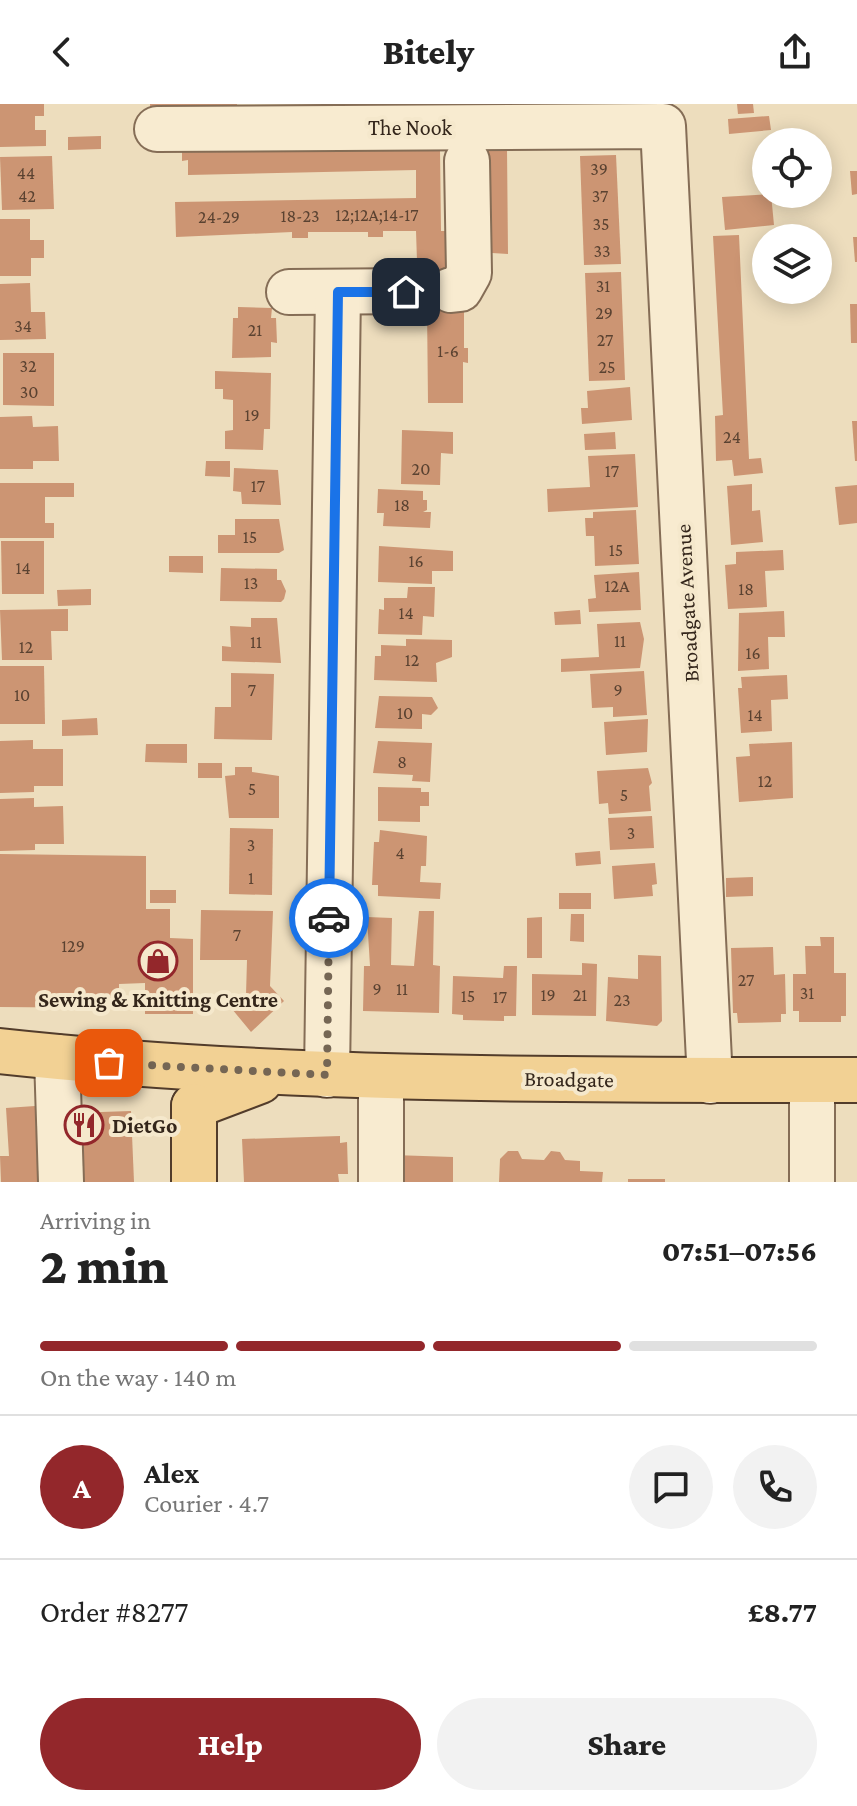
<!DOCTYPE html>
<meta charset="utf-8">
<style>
:root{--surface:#fff;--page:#f2f2f2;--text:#222;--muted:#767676;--line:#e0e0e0;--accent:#93272b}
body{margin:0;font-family:"Crimson Pro",serif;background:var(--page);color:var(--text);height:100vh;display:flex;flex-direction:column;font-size:30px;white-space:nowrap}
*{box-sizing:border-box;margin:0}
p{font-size:26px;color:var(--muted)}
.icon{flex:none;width:44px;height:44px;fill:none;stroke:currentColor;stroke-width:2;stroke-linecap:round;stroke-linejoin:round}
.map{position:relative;height:1078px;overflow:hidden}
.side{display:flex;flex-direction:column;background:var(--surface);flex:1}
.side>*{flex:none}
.fabs{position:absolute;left:752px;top:24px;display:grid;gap:16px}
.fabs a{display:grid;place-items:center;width:80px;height:80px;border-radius:50%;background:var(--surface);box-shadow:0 4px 20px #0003;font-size:40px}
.pin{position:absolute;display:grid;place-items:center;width:68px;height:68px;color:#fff;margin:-34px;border-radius:16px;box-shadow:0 4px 12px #0006}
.courier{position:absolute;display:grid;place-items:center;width:80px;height:80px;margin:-40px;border:6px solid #1a73e8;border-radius:50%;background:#fff;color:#222;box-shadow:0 2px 10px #0007}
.headline em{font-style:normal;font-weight:800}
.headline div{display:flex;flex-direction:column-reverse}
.headline{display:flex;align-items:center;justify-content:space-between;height:136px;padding:0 40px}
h1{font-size:52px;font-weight:800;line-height:60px}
.bar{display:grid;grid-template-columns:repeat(4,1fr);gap:12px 8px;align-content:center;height:96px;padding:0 40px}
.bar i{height:10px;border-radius:6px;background:var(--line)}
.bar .on{background:var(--accent)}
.bar p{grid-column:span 4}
.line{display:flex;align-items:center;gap:20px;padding:0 40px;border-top:2px solid var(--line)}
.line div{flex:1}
.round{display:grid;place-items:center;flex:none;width:84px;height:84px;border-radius:42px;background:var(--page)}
.cta{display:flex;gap:16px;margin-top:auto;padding:16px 40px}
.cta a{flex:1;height:92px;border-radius:48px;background:var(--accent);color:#fff;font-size:32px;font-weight:800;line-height:92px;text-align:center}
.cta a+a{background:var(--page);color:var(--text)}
header{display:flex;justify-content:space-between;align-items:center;height:104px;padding:0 40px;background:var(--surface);font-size:36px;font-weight:800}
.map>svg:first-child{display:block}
.building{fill:#cc9573}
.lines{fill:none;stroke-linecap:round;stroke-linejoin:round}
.minor-casing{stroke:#856d56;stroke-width:48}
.major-casing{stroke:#523c2b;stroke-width:48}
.minor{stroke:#f8ebd0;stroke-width:44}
.major{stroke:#f2d194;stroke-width:44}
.done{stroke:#756654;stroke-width:8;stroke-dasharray:0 14.4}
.route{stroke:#1a73e8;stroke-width:10}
.labels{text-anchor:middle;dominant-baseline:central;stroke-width:8;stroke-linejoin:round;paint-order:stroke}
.number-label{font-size:18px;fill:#5a4231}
.street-label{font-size:22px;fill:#34261b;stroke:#f5e8cc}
.poi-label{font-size:22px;font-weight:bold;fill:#34261b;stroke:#f5e8cc}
</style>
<header><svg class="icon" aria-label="back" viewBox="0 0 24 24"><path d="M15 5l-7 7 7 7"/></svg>Bitely<svg class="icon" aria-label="share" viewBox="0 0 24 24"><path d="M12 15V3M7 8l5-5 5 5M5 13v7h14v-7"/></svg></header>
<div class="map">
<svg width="857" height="1078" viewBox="0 0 857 1078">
<rect width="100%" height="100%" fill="#edddbd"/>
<g class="building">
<polygon points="0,0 44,0 44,12 35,12 35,26 46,26 46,42 0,43"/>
<polygon points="150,0 237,0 238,12 150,13"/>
<polygon points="737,0 753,0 754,9 738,10"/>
<polygon points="769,12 771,26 729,30 728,15"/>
<polygon points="101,32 101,45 68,46 68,33"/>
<polygon points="415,39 415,46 440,46 441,127 450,127 464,201 464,244 468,244 468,259 463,258 463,299 428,299 427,203 412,173 412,157 417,157 416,127 383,127 383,133 368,133 368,128 308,128 308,134 292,134 292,128 176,133 175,98 416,94 416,66 188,71 188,56 182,57 182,43"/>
<polygon points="482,45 507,45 508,150 492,149 491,128 483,128"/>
<polygon points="616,51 621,160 584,161 580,52"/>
<polygon points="52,52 54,105 2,106 0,53"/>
<polygon points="850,67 857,67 857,90 852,91"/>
<polygon points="771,90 774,121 725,126 722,93"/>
<polygon points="0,115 30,115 30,136 44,136 44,154 31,154 31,172 0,172"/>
<polygon points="739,131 749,355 761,354 763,369 734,372 732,356 716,357 715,312 723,311 713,132"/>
<polygon points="853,133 857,133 857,158 855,158"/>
<polygon points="621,168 625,276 589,277 585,169"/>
<polygon points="30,179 31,208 45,208 46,235 0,236 0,180"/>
<polygon points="850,200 857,200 857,239 851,239"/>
<polygon points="238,203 272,204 271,214 276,214 277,239 271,238 271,253 232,254 233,214 238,214"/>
<polygon points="3,249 54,249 54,302 3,301"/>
<polygon points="215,267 271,269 270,325 264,325 263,346 225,345 225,327 233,326 233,296 223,295 223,285 215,285"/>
<polygon points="630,283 632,316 582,320 581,304 588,304 587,287"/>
<polygon points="32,312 33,323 58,322 59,357 33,357 33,365 0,365 0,313"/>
<polygon points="852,317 857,317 857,357 855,357"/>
<polygon points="402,326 453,328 453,350 441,349 440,381 401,380"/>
<polygon points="615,328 616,345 585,346 584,330"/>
<polygon points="635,350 638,403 548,408 547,385 590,383 588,352"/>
<polygon points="206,357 230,357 230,373 205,372"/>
<polygon points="234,364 278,366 281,401 242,400 241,388 233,387"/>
<polygon points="0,379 74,379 74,393 45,393 45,419 54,419 54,434 0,434"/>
<polygon points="752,380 752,407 760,406 763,438 731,441 727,382"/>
<polygon points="857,381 857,419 839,421 835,383"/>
<polygon points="378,385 423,387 423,396 427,396 427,406 423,408 431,408 430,424 383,422 384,409 377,409"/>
<polygon points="636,406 639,460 595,462 594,432 586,432 585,414 593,414 593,408"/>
<polygon points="235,415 279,415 284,446 279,449 218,449 218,431 235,431"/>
<polygon points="1,437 44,437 44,490 2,490"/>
<polygon points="379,442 453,447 453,467 432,467 432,480 378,478"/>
<polygon points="783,446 784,466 765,467 767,503 728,505 725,461 736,460 736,448"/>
<polygon points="169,452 203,452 203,469 169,468"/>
<polygon points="221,464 277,465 277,476 281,476 286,487 284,495 281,498 220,497"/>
<polygon points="639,468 641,506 589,508 588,495 596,494 594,471"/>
<polygon points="408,483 435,483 434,513 423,512 422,531 378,530 379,505 384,506 384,494 407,494"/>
<polygon points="91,485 91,501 58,502 57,486"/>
<polygon points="68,505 68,527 51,527 52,556 2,556 0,506"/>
<polygon points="580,506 581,520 555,521 554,508"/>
<polygon points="784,507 785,533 768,533 769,565 738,567 739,509"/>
<polygon points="251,514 277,514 281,559 222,557 222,542 231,543 230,522 251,523"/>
<polygon points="640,518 644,535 640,564 561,568 561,555 599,553 597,520"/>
<polygon points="406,535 452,536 452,553 436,559 437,578 374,576 375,552 381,552 381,541 406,542"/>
<polygon points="0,562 44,562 45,620 0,620"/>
<polygon points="644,567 647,611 613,613 613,603 592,604 590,570"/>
<polygon points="231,569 274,570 272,636 214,635 215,603 231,603"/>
<polygon points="787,571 788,595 771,596 772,627 741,629 738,584 742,584 741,573"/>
<polygon points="379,592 432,593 438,604 431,611 422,610 422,625 375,624"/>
<polygon points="97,614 98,631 62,632 62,616"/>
<polygon points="648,615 647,648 606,651 604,618"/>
<polygon points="33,636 33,645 63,645 63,682 34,682 34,688 0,689 0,637"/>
<polygon points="378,637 432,639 430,678 412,677 413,671 373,669"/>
<polygon points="792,638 793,694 739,698 736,653 750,652 749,640"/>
<polygon points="146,640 187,640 187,659 145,658"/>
<rect x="198" y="659" width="24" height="15"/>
<polygon points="235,663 252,663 252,668 279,672 279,714 229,714 225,672 235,671"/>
<polygon points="648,664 652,679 649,682 651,707 609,710 608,699 599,700 597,667"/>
<polygon points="378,683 421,684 421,688 429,688 429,702 420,702 420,718 378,717"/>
<polygon points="34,694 34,703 63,702 64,740 35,740 35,746 0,747 0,695"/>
<polygon points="652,712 654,744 610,746 608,714"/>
<polygon points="230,724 273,725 272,791 229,790"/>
<polygon points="380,726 427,732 426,762 421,762 420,778 441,779 440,795 378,792 378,781 372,781 374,738 379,738"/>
<polygon points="600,747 601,760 576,762 575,749"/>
<polygon points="0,750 146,752 146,805 170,805 170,834 193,835 193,910 145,910 145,879 119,880 119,904 0,903"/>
<polygon points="655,759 657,780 652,781 653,792 614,795 612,762"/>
<polygon points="753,773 753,792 726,793 726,774"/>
<rect x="150" y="786" width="26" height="13"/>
<rect x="559" y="789" width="32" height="16"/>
<polygon points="201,806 273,807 270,882 284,897 251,928 232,905 246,891 247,856 200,856"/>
<polygon points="419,807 434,807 433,861 440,862 439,909 363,907 364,862 370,862 367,813 392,814 391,861 414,862"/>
<polygon points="571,810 584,810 584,838 570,837"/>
<polygon points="542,813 542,854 527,854 527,814"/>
<polygon points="820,833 834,833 834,869 846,869 846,912 841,912 841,918 799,918 799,907 793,907 793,870 806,870 805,842 821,842"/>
<polygon points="773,843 774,871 785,870 786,910 781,910 781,918 738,919 737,909 733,909 731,844"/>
<polygon points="638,851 661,852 662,917 657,922 606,917 608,873 638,875"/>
<polygon points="582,859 597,860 596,912 532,911 532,870 582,871"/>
<polygon points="504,862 517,862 516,912 504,912 504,917 463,916 463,911 452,910 453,872 503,874"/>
<polygon points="35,1002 37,1056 47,1056 49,1078 1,1078 0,1052 9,1052 6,1004"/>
<polygon points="131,1007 134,1078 74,1078 72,1009"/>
<polygon points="340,1032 340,1039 347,1038 348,1070 338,1070 339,1078 244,1078 242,1035"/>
<polygon points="508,1047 518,1047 522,1055 544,1056 551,1047 560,1048 565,1056 580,1057 580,1067 603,1068 602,1078 499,1078 500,1055"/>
<polygon points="393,1051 453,1053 453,1078 393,1078"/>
<rect x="628" y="1075" width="37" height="3"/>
</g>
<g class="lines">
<defs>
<g id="minor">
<polyline points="157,25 663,22 710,977"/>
<polyline points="451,186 460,185 469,169 467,57"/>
<polyline points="289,188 417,187"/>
<polyline points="57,953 61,1078"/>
<polyline points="327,971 338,188"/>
<polyline points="381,1078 381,972"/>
<polyline points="812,1078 812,976"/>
</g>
<g id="major">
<path d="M 0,947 C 285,978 571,976 857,976"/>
<polyline points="194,1002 260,977"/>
<polyline points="194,1078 194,1002"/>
</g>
</defs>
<use href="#minor" class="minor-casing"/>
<use href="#major" class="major-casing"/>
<use href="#minor" class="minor"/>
<use href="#major" class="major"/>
</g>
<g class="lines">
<polyline class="done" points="109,959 327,971 329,814"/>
<polyline class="route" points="329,814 338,188 406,188"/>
</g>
<defs>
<symbol id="shop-ring" viewBox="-11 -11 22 22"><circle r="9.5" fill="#f5e8cc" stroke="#93272b" stroke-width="1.5"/><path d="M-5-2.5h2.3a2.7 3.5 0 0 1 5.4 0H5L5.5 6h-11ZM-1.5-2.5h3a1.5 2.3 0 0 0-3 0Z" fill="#93272b"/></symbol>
<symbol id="restaurant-ring" viewBox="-11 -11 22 22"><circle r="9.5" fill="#f5e8cc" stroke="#93272b" stroke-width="1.5"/><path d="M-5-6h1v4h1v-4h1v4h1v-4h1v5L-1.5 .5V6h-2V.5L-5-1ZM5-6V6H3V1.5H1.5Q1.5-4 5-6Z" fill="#93272b"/></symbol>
</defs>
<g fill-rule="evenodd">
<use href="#shop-ring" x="136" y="835" width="44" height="44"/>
<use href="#restaurant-ring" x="62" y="999" width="44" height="44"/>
</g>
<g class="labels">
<g class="number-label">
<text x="599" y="65">39</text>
<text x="26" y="69">44</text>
<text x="27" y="92">42</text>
<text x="600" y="92">37</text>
<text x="377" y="111">12;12A;14-17</text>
<text x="300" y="112">18-23</text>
<text x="219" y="113">24-29</text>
<text x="601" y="120">35</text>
<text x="602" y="147">33</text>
<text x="603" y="182">31</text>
<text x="604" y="209">29</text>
<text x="23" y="222">34</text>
<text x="255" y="226">21</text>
<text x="605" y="236">27</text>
<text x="448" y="247">1-6</text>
<text x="28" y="262">32</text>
<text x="607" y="263">25</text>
<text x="29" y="288">30</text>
<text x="252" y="311">19</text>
<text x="732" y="333">24</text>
<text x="421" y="365">20</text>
<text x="612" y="367">17</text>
<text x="258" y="382">17</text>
<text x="402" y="401">18</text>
<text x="250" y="433">15</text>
<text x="616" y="446">15</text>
<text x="416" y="457">16</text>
<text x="23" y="464">14</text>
<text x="251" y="479">13</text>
<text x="617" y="482">12A</text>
<text x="746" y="485">18</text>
<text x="406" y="509">14</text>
<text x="620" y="537">11</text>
<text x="256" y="538">11</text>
<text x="26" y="543">12</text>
<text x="753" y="549">16</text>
<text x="412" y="556">12</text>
<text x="252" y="586">7</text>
<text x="618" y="586">9</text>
<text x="22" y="591">10</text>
<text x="405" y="609">10</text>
<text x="755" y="611">14</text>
<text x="402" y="658">8</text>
<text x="765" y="677">12</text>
<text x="252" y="685">5</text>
<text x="624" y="691">5</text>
<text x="631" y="729">3</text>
<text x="251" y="741">3</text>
<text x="400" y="749">4</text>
<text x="251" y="774">1</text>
<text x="237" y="831">7</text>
<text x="73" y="842">129</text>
<text x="746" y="876">27</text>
<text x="377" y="885">9</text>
<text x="402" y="885">11</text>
<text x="807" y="889">31</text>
<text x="548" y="891">19</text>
<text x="580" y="891">21</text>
<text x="468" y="892">15</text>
<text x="500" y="893">17</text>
<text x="622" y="896">23</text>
</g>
<g class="street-label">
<text x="410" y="23">The Nook</text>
<text transform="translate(687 499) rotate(-93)">Broadgate Avenue</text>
<text transform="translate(569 975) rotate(1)">Broadgate</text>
</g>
<g class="poi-label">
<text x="158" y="895">Sewing &amp; Knitting Centre</text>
<text x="112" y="1021" text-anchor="start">DietGo</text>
</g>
</g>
</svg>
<div class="fabs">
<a><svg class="icon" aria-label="locate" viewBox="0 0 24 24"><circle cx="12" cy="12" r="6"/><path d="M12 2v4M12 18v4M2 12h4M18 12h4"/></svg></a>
<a><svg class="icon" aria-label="layers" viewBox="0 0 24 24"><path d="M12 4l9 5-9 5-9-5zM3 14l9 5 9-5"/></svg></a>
</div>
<div class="pin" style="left:109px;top:959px;background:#ea580c"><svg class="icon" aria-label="bag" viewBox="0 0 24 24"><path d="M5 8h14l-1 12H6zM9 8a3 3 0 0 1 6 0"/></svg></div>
<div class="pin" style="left:406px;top:188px;background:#1f2937"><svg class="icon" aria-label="home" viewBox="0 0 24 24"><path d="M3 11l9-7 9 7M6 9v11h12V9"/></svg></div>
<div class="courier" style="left:329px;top:814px"><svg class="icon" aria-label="car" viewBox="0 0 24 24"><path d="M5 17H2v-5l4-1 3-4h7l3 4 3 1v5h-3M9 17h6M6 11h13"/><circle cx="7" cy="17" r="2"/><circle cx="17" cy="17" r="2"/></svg></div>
</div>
<section class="side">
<div class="headline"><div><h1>2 min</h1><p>Arriving in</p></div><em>07:51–07:56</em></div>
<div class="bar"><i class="on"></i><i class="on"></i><i class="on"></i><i></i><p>On the way · 140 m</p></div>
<div class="line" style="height:144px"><b class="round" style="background:var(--accent);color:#fff">A</b><div><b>Alex</b><p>Courier · 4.7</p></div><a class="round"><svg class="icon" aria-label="chat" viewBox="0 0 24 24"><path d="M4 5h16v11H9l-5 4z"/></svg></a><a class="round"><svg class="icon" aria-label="phone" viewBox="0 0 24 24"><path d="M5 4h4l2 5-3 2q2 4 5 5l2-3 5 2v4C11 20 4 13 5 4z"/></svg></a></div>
<div class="line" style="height:104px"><div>Order #8277</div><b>£8.77</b></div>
<div class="cta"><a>Help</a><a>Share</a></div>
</section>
